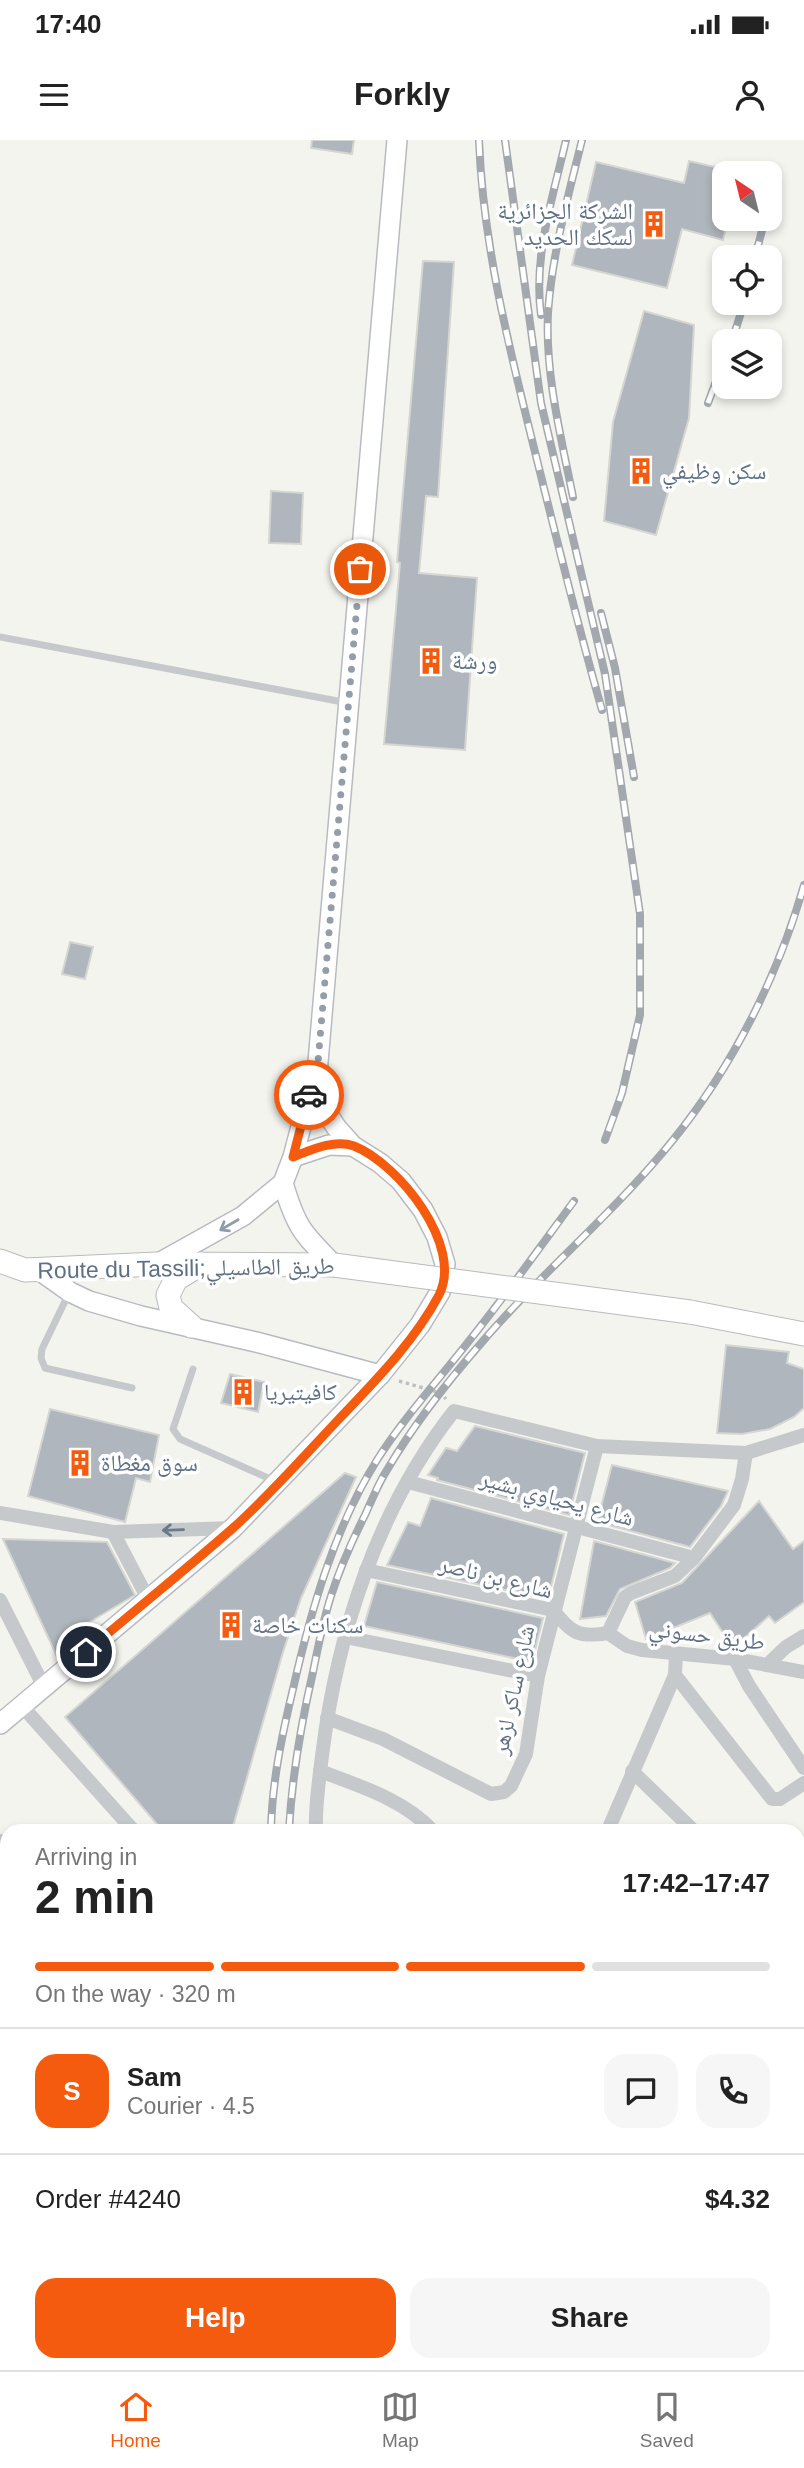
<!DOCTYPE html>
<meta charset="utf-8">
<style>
:root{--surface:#fff;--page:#f6f6f6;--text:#222;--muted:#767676;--line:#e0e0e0;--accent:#f55b0f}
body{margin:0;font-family:Helvetica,"Noto Naskh Arabic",sans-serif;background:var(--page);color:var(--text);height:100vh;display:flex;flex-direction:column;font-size:26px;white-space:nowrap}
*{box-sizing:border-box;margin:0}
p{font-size:23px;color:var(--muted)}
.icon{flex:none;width:38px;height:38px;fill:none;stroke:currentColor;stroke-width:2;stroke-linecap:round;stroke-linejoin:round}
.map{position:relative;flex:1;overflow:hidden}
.side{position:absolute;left:0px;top:1684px;width:805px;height:548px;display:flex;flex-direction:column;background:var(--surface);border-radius:21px 21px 0 0;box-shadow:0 4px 10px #0003}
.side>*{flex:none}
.needle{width:46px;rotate:325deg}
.buttons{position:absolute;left:712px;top:21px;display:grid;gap:14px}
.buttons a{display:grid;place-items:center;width:70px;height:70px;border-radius:14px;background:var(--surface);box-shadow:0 4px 10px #0003;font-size:35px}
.pin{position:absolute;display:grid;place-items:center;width:60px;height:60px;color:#fff;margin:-30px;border:4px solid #fff;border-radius:50%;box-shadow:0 2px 7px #0007}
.courier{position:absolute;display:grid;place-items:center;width:70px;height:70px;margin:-35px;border:5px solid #f55b0f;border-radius:50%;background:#fff;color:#222;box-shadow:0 2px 9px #0007}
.headline em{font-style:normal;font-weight:600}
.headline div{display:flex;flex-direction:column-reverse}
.headline{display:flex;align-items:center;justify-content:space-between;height:119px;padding:0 35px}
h1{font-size:46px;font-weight:600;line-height:52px}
.bar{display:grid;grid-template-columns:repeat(4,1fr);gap:10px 7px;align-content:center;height:84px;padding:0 35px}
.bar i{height:9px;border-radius:5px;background:var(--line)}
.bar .on{background:var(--accent)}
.bar p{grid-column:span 4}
.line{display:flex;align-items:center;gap:18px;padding:0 35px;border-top:2px solid var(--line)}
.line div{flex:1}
.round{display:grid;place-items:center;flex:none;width:74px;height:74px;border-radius:21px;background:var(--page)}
.cta{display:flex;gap:14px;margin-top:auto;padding:14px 35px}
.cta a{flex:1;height:80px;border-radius:21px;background:var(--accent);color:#fff;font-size:28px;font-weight:600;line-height:80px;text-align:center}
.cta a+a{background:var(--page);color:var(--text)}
.status{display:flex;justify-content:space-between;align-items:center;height:49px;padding:0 35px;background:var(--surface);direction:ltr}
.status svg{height:19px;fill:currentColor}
header{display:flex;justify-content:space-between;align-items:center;height:91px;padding:0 35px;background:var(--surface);font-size:32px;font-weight:600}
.dock{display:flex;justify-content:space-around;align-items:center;height:98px;border-top:2px solid var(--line);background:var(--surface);font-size:19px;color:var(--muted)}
.dock a{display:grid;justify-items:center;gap:4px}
.dock .on{color:var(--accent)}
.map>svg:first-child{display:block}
.building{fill:#b0b6bd;stroke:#d5d5d2;stroke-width:2}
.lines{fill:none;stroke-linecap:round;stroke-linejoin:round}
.secondary-casing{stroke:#b7bbc1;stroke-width:22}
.primary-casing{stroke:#b8bbbf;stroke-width:25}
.path{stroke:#bec0c2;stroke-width:3.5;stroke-dasharray:3.5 3.5;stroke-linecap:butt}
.lane{stroke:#c6c9cc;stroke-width:7}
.street{stroke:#c6c9cc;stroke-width:14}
.secondary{stroke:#fff;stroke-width:19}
.primary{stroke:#fff;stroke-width:23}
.rail-casing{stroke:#a3a8af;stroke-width:8}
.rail{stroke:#fff;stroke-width:5;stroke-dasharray:16;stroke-linecap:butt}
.primary-bridge-casing{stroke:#b8bbbf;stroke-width:25;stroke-linecap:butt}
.primary-bridge{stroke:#fff;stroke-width:23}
.oneway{stroke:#909ba9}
.oneway2{stroke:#6a798b}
.done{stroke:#949ea9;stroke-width:7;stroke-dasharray:0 12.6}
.route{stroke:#f55b0f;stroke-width:9}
.labels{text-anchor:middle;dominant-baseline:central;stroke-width:7;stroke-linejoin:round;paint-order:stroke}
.poi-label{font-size:23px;fill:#607084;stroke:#fff;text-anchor:start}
.street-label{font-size:23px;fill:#607084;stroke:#fff}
</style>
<div class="status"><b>17:40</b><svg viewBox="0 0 49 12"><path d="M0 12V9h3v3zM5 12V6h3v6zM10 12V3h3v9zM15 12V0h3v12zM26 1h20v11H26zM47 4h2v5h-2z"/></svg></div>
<header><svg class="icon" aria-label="menu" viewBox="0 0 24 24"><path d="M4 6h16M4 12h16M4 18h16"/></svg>Forkly<svg class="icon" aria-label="person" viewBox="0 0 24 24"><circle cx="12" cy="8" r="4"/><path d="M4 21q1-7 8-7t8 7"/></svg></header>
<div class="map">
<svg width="804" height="2230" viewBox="0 0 804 2230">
<rect width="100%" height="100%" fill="#f4f4ef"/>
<g class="building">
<polygon points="312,0 354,0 352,14 311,8"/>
<polygon points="689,21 724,29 724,79 728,79 723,100 682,89 667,148 572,125 596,22 684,43"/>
<polygon points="423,121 454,122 438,357 426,356 419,433 477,438 465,610 384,604 400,423 397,422"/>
<polygon points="644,171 694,185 689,278 656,395 604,381 613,282"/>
<polygon points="271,351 303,353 301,404 269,403"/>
<polygon points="70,802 93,807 85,839 62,834"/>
<polygon points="726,1205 789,1212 787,1223 804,1229 804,1268 794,1277 770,1289 742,1294 717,1293"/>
<polygon points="230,1234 264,1242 258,1272 221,1263"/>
<polygon points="50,1269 159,1295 150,1342 136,1338 125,1382 28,1356"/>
<polygon points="475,1286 585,1313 569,1375 437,1340 438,1338 428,1335 446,1308 457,1311"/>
<polygon points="612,1325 728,1351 721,1366 690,1407 597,1382"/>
<polygon points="345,1333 356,1337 301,1458 283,1512 232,1690 162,1690 65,1577"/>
<polygon points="431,1358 564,1394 548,1459 387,1425 408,1382 420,1386"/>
<polygon points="759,1361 793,1409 804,1401 804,1462 775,1483 769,1476 733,1508 710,1473 646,1499 635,1462 682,1443"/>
<polygon points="3,1399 107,1402 135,1455 83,1486 88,1494 58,1519"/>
<polygon points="594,1401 675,1423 670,1428 620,1449 606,1476 580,1479"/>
<polygon points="377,1442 543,1478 532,1522 364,1486"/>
</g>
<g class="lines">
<defs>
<g id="secondary">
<polyline points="293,1017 329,1005 353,1006"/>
<path d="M 283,1043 C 296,1087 302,1093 334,1125"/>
<polyline points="157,1124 243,1076 283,1043 293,1017 318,922 397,0"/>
<polyline points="39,1130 70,1152 89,1161 141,1176 256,1202 380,1235"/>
<polyline points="0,1584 233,1388 380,1235 420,1185 440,1152 445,1124 437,1097 423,1070 401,1041 380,1023 353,1006 336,987 327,973 319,930"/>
</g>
<g id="primary">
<polyline points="0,1121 25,1130 157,1124 334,1125"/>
<polyline points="690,1172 804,1194"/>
<polyline points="191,1186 171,1168 168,1155 176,1139 201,1124"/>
</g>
</defs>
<use href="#secondary" class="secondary-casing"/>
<use href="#primary" class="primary-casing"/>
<polyline class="path" points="399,1241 441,1253 446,1259"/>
<g class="lane">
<polyline points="0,497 348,563"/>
<polyline points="69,1153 42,1209 41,1218 45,1228 132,1248"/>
<polyline points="193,1229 173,1289 180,1299 275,1341"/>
</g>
<g class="street">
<polyline points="408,1342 694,1418"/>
<polyline points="0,1373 113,1392 233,1388"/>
<polyline points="113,1392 148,1459"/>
<path d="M 366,1430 L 553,1470 C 571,1493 579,1498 608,1493"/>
<polyline points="0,1460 44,1547"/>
<polyline points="608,1493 625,1457 631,1453 675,1436 694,1418 734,1365 742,1339 746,1313"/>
<polyline points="608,1493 627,1506 642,1510 735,1519 804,1532"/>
<polyline points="345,1497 538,1536"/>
<polyline points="735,1519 749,1546 804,1628"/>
<polyline points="767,1525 786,1507 804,1496"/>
<polyline points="675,1535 772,1659 780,1659 804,1643"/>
<polyline points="22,1566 133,1690"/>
<polyline points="327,1578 383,1599 491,1654 504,1652 511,1646 526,1614 538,1536 597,1306"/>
<path d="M 320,1631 C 359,1646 403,1659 432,1690"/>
<polyline points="632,1631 693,1690"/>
<path d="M 316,1690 C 315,1665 319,1641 322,1616 C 337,1494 377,1369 454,1271 L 597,1306 L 746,1313 L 804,1295"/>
<polyline points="608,1690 675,1535 676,1513"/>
<polyline points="0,1701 7,1708"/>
<polyline points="798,1797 804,1804"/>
<polyline points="0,1845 7,1853"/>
<polyline points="0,1886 7,1888"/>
<polyline points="798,1897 804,1902"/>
<polyline points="798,1932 804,1927"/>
<polyline points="0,1993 7,1973"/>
<polyline points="798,2037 804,2032"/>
<polyline points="0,2090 7,2093"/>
<polyline points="798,2170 804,2177"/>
<polyline points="331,2224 332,2230"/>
<polyline points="382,2224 383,2230"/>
<polyline points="46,2230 55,2227 73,2230"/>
</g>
<use href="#secondary" class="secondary"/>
<use href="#primary" class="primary"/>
<defs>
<g id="rail">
<path d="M 479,0 C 483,105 509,207 534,308 C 556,396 577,483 602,570"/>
<polyline points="505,0 541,263 605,534 640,774 640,875 622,953 605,1000"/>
<polyline points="770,61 777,34"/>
<polyline points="755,117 765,79"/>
<path d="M 541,175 C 533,116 553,57 566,0"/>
<polyline points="732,201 744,163"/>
<polyline points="708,263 724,220"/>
<path d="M 573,357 C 561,297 545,234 548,173 C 552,114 568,57 582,0"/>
<polyline points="601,473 615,528 634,637"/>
<path d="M 271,1690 C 272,1642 282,1595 293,1549 C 311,1470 334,1389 377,1320 C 403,1279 435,1244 465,1206 C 503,1159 538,1110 574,1061"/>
<path d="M 289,1690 C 292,1637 301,1584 313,1532 C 318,1507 323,1481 331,1456 C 340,1428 352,1401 365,1375 C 372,1360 378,1344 387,1330 C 414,1284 448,1241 483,1201 C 543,1131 615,1072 673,1000 C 733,926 778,836 804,745"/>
<polyline points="349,2224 350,2230"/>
<polyline points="364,2224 365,2230"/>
</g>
</defs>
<use href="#rail" class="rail-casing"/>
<use href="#rail" class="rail"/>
<defs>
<polyline id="primary-bridge" points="334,1125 690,1172"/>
</defs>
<use href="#primary-bridge" class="primary-bridge-casing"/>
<use href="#primary-bridge" class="primary-bridge"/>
</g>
<defs><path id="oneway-shaft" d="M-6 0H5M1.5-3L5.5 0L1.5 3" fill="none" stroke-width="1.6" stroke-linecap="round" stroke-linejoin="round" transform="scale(1.75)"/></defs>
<use class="oneway" href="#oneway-shaft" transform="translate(229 1085) rotate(150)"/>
<use class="oneway2" href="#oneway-shaft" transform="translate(173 1390) rotate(178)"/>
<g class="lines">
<polyline class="done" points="309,955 318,922 360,429"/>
<path class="route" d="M 86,1512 C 134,1471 184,1431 232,1389 C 270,1355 304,1316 339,1279 C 375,1241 414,1202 439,1155 C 464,1106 399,1024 354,1006 C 334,999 311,1010 293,1017 L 309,955"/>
</g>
<defs>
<symbol id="building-bare" viewBox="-9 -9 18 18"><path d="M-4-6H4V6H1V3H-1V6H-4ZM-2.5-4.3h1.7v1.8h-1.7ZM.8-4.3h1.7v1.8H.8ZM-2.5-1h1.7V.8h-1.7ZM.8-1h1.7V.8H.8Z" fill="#f55b0f" stroke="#fff" stroke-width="2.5" paint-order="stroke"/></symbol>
</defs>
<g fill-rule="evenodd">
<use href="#building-bare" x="635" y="65" width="38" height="38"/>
<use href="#building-bare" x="622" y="312" width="38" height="38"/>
<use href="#building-bare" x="412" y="502" width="38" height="38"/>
<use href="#building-bare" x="224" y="1233" width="38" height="38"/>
<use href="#building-bare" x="61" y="1304" width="38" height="38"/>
<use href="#building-bare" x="212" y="1466" width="38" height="38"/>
</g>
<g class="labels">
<g class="poi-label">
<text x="633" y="71" text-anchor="end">الشركة الجزائرية<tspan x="633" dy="26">لسكك الحديد</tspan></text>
<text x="662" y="331">سكن وظيفي</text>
<text x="452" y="521">ورشة</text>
<text x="264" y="1252">كافيتيريا</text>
<text x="101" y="1323">سوق مغطاة</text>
<text x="252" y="1485">سكنات خاصة</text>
</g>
<g class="street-label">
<text transform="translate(186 1128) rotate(-1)">Route du Tassili;طريق الطاسيلي</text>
<text transform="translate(557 1358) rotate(15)">شارع يحياوي بشير</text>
<text transform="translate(496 1437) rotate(14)">شارع بن ناصر</text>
<text transform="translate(707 1495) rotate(7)">طريق حسوني</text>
<text transform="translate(513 1550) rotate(-78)">شارع ساكر لزهر</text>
</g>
</g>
</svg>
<div class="buttons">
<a><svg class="needle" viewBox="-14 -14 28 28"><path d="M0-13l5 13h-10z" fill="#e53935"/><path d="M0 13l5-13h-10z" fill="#767676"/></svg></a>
<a><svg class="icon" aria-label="locate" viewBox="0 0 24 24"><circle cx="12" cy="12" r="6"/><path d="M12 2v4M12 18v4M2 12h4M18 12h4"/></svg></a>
<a><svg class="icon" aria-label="layers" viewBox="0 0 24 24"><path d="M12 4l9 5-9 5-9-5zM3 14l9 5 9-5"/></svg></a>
</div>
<div class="pin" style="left:360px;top:429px;background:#ea580c"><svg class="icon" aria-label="bag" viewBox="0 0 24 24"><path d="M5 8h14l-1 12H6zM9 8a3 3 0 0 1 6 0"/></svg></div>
<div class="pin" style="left:86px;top:1512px;background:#1f2937"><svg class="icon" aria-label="home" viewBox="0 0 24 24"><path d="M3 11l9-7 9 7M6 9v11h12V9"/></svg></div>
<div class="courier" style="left:309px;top:955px"><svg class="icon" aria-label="car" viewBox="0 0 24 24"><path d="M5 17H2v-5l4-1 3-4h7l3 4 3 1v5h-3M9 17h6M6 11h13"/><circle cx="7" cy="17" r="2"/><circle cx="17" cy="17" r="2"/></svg></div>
<section class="side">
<div class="headline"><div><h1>2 min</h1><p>Arriving in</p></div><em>17:42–17:47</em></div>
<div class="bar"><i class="on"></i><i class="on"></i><i class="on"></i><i></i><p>On the way · 320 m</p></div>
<div class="line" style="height:126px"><b class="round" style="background:var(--accent);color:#fff">S</b><div><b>Sam</b><p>Courier · 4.5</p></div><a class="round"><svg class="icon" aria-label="chat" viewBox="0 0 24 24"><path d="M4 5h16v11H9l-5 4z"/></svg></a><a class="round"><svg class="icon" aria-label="phone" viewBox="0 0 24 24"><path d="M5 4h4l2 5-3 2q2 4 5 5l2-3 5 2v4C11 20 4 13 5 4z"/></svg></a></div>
<div class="line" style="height:91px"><div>Order #4240</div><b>$4.32</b></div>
<div class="cta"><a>Help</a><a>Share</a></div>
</section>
</div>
<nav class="dock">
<a class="on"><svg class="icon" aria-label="home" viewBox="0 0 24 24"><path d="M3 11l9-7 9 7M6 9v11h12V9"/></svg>Home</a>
<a><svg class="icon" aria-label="map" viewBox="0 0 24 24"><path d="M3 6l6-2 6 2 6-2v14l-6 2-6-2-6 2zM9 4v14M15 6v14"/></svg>Map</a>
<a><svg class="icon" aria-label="saved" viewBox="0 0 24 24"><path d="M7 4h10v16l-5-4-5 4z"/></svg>Saved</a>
</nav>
